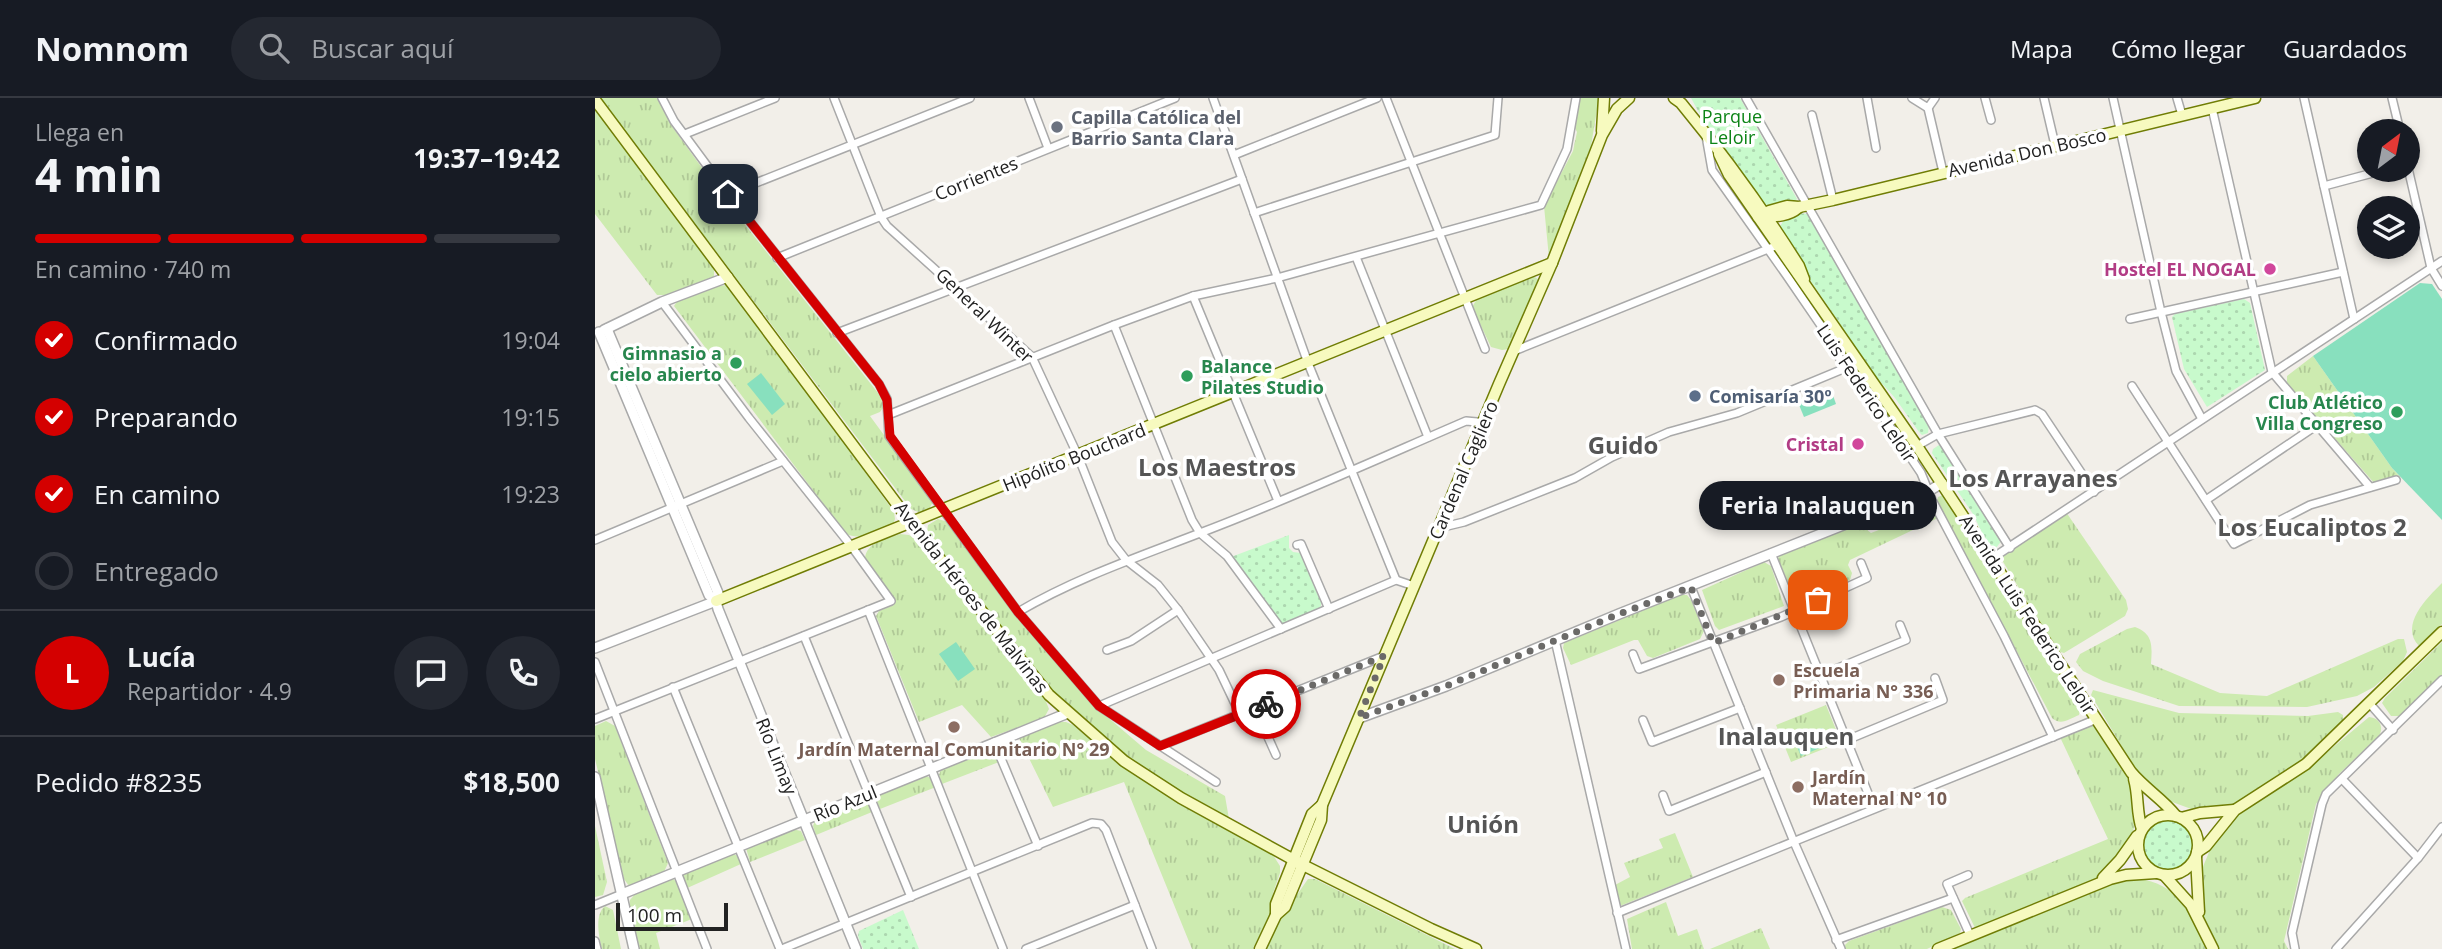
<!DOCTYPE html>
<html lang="es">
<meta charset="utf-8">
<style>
:root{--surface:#171b24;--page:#242831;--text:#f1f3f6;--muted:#9ea1a6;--line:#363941;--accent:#d40000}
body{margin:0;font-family:"Open Sans",sans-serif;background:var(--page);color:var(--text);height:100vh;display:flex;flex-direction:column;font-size:26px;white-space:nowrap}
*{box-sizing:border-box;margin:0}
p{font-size:23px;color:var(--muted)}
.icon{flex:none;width:38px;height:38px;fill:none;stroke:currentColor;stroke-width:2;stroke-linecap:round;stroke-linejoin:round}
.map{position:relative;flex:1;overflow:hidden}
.panel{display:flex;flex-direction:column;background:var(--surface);width:595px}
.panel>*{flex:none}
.needle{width:46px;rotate:32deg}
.tools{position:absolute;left:1762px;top:21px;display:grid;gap:14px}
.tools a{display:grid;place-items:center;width:63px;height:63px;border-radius:50%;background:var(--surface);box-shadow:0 4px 10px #0003;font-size:35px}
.scale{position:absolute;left:21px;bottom:18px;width:112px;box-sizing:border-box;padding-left:7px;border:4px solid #222;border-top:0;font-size:19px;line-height:24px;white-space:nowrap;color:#222;-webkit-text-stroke:5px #fff;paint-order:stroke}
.pin{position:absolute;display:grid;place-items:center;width:60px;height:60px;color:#fff;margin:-30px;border-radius:14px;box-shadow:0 4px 10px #0006}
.courier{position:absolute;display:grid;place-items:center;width:70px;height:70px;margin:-35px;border:5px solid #d40000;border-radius:50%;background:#fff;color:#222;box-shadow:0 2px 9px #0007}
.bubble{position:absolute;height:49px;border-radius:24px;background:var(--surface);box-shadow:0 4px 10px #0003;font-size:23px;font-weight:700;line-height:49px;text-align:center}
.overview em{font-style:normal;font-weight:700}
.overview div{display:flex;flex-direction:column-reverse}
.overview{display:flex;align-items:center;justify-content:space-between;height:119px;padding:0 35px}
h1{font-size:46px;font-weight:700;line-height:52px}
.bar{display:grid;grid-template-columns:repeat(4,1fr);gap:10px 7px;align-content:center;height:84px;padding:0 35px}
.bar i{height:9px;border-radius:5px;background:var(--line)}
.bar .on{background:var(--accent)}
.bar p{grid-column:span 4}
.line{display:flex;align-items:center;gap:18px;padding:0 35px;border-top:2px solid var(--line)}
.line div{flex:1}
.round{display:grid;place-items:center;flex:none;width:74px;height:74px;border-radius:37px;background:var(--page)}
ol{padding:0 35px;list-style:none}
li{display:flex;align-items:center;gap:21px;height:77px}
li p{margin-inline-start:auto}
li .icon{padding:7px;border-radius:50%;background:var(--accent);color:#fff;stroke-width:4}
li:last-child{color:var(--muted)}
li i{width:38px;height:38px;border:4px solid var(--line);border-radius:50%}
header{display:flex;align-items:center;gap:42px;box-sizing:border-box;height:98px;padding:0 35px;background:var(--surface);border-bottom:2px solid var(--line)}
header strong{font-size:33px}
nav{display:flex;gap:38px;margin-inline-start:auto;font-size:24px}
.search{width:490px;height:63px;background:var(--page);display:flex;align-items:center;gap:18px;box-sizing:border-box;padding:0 24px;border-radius:38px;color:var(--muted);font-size:26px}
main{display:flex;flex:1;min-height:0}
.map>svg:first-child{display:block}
.grass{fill:url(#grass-tufts)}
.park{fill:url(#park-dots)}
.pitch{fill:#88e0be}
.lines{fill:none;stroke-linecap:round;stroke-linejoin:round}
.minor-casing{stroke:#a9a9a9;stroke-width:10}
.tertiary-casing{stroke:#a9a9a9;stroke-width:12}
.secondary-casing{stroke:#707d05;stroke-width:13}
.minor{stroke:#fff;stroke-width:7}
.tertiary{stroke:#fff;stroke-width:9}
.secondary{stroke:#f7fabf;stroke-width:10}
.done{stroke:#6b6a68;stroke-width:7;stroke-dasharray:0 12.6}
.route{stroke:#d40000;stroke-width:9}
.worship-dot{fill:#6b7280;stroke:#fff;stroke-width:2.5}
.hotel-dot{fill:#d1479c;stroke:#fff;stroke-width:2.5}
.leisure-dot{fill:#2e9e5b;stroke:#fff;stroke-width:2.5}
.service-dot{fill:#5c6f8a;stroke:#fff;stroke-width:2.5}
.education-dot{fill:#8d6e63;stroke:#fff;stroke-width:2.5}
.labels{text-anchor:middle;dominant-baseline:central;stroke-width:7;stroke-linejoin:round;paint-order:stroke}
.park-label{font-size:18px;fill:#0c8416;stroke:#fff}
.worship-label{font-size:18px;font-weight:bold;fill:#5b616d;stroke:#fff;text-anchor:start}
.street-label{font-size:18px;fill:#222;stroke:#fff}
.hotel-label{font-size:18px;font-weight:bold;fill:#b23c85;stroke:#fff;text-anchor:end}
.leisure-label{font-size:18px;font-weight:bold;fill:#27864d;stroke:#fff;text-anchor:end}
.service-label{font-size:18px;font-weight:bold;fill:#4e5e75;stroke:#fff;text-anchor:start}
.education-label{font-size:18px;font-weight:bold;fill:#785e54;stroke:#fff;text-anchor:start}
.district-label{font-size:24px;font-weight:bold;fill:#555;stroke:#fff}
</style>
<header>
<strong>Nomnom</strong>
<div class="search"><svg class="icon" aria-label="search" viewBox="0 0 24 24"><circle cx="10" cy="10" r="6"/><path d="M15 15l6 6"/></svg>Buscar aquí</div>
<nav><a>Mapa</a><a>Cómo llegar</a><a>Guardados</a></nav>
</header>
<main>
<section class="panel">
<div class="overview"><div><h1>4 min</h1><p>Llega en</p></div><em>19:37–19:42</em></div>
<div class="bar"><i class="on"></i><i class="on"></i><i class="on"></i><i></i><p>En camino · 740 m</p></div>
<ol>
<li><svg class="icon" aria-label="check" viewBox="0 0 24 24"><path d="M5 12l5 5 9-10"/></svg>Confirmado<p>19:04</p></li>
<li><svg class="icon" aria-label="check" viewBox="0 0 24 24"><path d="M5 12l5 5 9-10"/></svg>Preparando<p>19:15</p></li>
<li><svg class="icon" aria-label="check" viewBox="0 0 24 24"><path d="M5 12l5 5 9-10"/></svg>En camino<p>19:23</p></li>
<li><i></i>Entregado</li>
</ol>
<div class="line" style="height:126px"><b class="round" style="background:var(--accent);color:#fff">L</b><div><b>Lucía</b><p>Repartidor · 4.9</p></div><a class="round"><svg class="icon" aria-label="chat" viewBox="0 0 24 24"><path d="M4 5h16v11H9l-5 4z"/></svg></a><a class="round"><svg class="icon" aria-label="phone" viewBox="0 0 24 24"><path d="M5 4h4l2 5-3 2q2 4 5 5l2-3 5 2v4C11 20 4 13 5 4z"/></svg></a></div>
<div class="line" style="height:91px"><div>Pedido #8235</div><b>$18,500</b></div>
</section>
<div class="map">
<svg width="1847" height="851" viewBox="0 0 1847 851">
<defs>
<pattern id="grass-tufts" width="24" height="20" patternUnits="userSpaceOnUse" patternTransform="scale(1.75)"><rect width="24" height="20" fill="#cdebb0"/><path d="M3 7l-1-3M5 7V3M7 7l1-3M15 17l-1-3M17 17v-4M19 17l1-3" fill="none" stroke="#b0c997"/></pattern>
<pattern id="park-dots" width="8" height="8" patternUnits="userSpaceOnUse" patternTransform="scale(1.75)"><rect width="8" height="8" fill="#c8facc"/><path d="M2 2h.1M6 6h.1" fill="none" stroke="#acd6af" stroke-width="1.8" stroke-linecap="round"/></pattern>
</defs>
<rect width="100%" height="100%" fill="#f2efe9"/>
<g class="grass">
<polygon points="5,0 62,0 76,27 128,99 287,300 290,307 285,314 275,318 338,404 333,413 323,414 316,411"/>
<polygon points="983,0 1004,0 996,48 954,160 949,108 978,53 982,34 979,28"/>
<polygon points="0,9 119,168 119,178 115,182 74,197 62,197 0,116"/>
<polygon points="938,178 943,181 943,185 914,251 907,252 896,249 877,209 882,201"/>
<path d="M 132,187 L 138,191 L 299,414 L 300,421 L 298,427 C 282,433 267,443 251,436 L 79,208 L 83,202 L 123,188 Z"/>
<polygon points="1718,258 1797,370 1805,379 1780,386 1692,286 1692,278"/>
<polygon points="1330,397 1343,420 1255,462 1253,467 1257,475 1255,482 1207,502 1203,502 1199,498 1183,461 1184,457 1262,424 1276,435 1307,423 1312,402"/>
<path d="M 1348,397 L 1351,399 L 1486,608 L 1484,617 C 1474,621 1466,628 1457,620 L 1342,402 L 1343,399 Z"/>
<polygon points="1471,414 1531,502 1533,511 1530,518 1469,555 1462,553 1407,462 1407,458"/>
<path d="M 343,421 L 353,424 L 503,611 L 551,652 L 630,698 L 634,721 C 589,695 544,671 504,637 C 437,580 384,505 332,434 L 333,427 Z"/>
<path d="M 305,436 L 314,437 L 325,443 L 435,587 L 450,601 L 454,611 L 449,620 L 396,639 L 367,607 L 324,624 L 281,518 L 284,513 L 299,507 L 300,501 L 270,461 C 271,444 291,441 305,436 Z"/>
<polygon points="1169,464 1176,468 1189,508 1124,532 1120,528 1107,492"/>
<path d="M 1847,485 L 1847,526 L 1824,548 C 1804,527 1832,500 1847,485 Z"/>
<polygon points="1085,497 1092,497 1096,502 1109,533 1105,541 1058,560 1052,558 1043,542 1039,542 976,567 968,550 969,545"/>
<path d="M 1540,529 C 1559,536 1557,549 1556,566 L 1625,595 L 1672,598 L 1803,541 L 1809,541 L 1812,554 L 1808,563 L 1779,589 L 1762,598 L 1712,609 L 1584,608 L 1508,583 L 1488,573 L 1481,564 L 1485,556 L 1532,531 Z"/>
<polygon points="1847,544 1847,577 1805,618 1796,618 1787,605 1790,600"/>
<polygon points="1498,592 1584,615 1713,618 1743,614 1748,617 1748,622 1703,667 1639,707 1599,712 1569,701 1544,677 1496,597"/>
<polygon points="1231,607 1246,644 1196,664 1181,627"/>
<path d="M 1774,619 C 1785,620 1789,629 1784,638 L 1744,676 L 1721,706 L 1689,843 L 1693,851 L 1622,851 L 1609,822 L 1606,789 L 1607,771 L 1617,747 L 1635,722 L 1711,672 Z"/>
<polygon points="11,623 20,628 73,765 69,774 39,788 34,788 29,781 0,661 0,628"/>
<polygon points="464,624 471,624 478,627 530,670 576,699 678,757 685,768 685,775 678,795 676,814 658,851 597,851 529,684 458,709 424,640"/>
<polygon points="1498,625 1504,630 1532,675 1539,694 1539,730 1531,748 1512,772 1495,785 1385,830 1380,830 1367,803 1370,800 1513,741 1464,637"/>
<polygon points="393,652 400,656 404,664 347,686 344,677 347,669"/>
<polygon points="329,677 338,681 341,689 285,711 281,701 285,695"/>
<polygon points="266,702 273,706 277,714 221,737 218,728 221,720"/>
<polygon points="0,728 12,784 8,797 0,799"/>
<polygon points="197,731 206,733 210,742 155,764 151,750"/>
<polygon points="1080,735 1098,779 1025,808 1020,787 1035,779 1029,765 1068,750 1064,741"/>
<polygon points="136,755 143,758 146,766 90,791 85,776"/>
<path d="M 1540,780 C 1585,786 1596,814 1615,851 L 1352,851 L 1515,784 Z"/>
<polygon points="78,781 82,784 97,821 61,835 65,851 44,851 34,809 35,802 40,796"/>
<polygon points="713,781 720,781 860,851 672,851 685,821"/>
<polygon points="1071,804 1083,838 1102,831 1109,851 1037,851 1032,821"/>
<path d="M 10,808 L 18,812 L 26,851 L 7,851 C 3,836 0,816 10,808 Z"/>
<polygon points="1347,809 1356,812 1366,831 1365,835 1332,851 1250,851 1249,848 1254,843"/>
<polygon points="1166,830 1175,851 1115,851"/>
</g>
<g class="park">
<path d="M 1096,0 L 1145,0 L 1202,101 L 1199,104 L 1174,108 C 1161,103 1155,85 1146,74 C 1128,50 1110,27 1096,0 Z"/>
<polygon points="1205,115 1212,116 1215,120 1334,327 1333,335 1327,337 1324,334 1300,300 1282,280 1211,176 1184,130 1190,120"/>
<polygon points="1649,201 1655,205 1670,272 1612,309 1589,271 1577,219 1580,216"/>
<polygon points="1344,347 1348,350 1408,441 1401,450 1392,445 1378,416 1337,355 1338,351"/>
<polygon points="694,437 694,450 698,454 706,455 726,502 726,508 722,512 689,526 683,523 636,459"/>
<circle cx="1573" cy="747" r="24"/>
<polygon points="308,812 324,851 268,851 263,838 264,833"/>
</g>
<g class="pitch">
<polygon points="1825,185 1837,186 1847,201 1847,422 1797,370 1718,258"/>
<polygon points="166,275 190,306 177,317 152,286"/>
<polygon points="1235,289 1241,306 1209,319 1202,302"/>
<polygon points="361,544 380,571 363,583 344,556"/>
<polygon points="1227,630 1234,646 1206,658 1199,642"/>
</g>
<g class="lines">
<defs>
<g id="minor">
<polyline points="67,0 79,23 133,96 284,286 292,301 294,338 423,514 504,608 621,684"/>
<polyline points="239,0 286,119 292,128 437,259 483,358 517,444 531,462 563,487 583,512 624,572 645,616"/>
<polyline points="434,0 453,50"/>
<polyline points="618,0 713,265 801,482"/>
<polyline points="791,0 890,251"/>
<polyline points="1151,0 1343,336 1415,450"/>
<polyline points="1272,0 1281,50"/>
<polyline points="1317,0 1333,10 1340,0"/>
<polyline points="1390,0 1396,22"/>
<polyline points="1449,0 1460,47"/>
<polyline points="1518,0 1566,214 1581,273 1607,321"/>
<polyline points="1582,0 1587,17"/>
<polyline points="1709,0 1759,221"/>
<polyline points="1797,0 1805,33"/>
<polyline points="1333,10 1348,74"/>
<polyline points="1617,10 1677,274 1775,389"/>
<polyline points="1217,17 1238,102"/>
<polyline points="90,36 180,0"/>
<polyline points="1111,38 1117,72 1192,178 1231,235 1246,263 1266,286 1326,375 1337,402 1409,538 1458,639"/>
<polyline points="639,57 782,0"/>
<polyline points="1813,70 1836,170 1847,188"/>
<polyline points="1729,88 1789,72"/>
<polyline points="133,96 375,0"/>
<polyline points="659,115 900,37 903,0"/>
<polyline points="761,159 833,339"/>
<polyline points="182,160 580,0"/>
<polyline points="598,198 683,403"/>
<polyline points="1535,221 1748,174"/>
<polyline points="519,227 597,422 605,435 632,458 686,531"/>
<polyline points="242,235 647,81"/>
<polyline points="919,253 1178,149"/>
<polyline points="1537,288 1639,446 1715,407 1801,382"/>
<polyline points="293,317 519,227 598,198 682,180 946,107 972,51 981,0"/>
<polyline points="1322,348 1343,336 1440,312 1447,316 1499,394"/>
<polyline points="1611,402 1722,327"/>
<polyline points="844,430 869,424 980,380 1017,359 1074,334 1142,315 1265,264"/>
<polyline points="0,442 188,363"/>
<polyline points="702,447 706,446 734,511"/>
<polyline points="1176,455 1279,710"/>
<polyline points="1396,461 1847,163"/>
<polyline points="1096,489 1199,744 1246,851"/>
<polyline points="273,512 408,851"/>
<path d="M 423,514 C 481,480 543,459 605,435 C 695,401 783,361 871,323 L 882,324 L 887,327"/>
<polyline points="209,538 316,799"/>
<polyline points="960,542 1031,851"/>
<polyline points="512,552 536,543 583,512"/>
<polyline points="1038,556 1044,571 1186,519 1272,480 1266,465"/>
<polyline points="0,564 112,851"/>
<polyline points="1226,577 1311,542 1305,527"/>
<polyline points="78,589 185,851"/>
<polyline points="1775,606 1798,632"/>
<polyline points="504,608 801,482 819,488"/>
<polyline points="660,610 681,657"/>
<polyline points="0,621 296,503 257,449 154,320 67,204"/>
<polyline points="1048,622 1057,644 1145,610"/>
<polyline points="1252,642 1348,602 1340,580"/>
<polyline points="399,644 443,748"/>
<polyline points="565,648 789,558"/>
<polyline points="1747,681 1823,760"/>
<polyline points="1068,697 1074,713 1171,674"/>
<polyline points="1373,777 1352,786 1375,837"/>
<polyline points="0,807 27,796"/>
<polyline points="1022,815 1502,621"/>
<polyline points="1241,842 1358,800"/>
<polyline points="0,843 2,851"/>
<polyline points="187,851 497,725 506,726 511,732 557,851"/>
<polyline points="431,851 540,807"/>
<polyline points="1700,851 1697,835 1727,706 1731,696 1847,582"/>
<polyline points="1741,851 1823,760 1847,729"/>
</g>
<g id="tertiary">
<polyline points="12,231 123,495 121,503 123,511 261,851"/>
<polyline points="9,232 67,204 133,179"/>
<polyline points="4,234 114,497 121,503"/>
<polyline points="0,550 121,503"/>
<polyline points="764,620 851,588 1024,516 1334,393 1347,385"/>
<polyline points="0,679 39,851"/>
<polyline points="27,796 473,615"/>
</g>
<g id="secondary">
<path d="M 1079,0 L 1086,5 C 1129,57 1168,111 1204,168 L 1209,181"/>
<polyline points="0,2 316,425 454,597 529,663 586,700 708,767 836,831 881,851"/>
<polyline points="1007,33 1009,0"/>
<path d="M 1124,56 L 1134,77 L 1322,348 L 1536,674 C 1550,691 1568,701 1581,718"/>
<path d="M 1170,117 C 1180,120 1195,117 1203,110"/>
<polyline points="1163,119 1170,117 1174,113 1192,108 1204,109 1238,102 1660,0"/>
<polyline points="121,503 957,165"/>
<path d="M 1539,681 C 1544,698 1541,715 1547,731"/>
<circle cx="1573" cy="747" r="30"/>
<polyline points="1586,720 1605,715 1639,712"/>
<polyline points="1602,754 1611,748 1640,712 1711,666 1847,534"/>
<polyline points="1601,759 1604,814"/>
<polyline points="1569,777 1596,807 1618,851"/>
<polyline points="1508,780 1525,762 1542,738"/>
<polyline points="681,817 681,806 717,716 727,707"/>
<polyline points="665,851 681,817 690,809 726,722 727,707 904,286 957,165 1007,37 1022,11 1034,0"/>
<polyline points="1343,851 1515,781 1531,777 1561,775"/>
</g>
</defs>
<use href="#minor" class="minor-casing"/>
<use href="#tertiary" class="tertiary-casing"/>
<use href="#secondary" class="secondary-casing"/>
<use href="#minor" class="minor"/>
<use href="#tertiary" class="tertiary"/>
<use href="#secondary" class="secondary"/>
</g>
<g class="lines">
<polyline class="done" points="671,606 789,558 764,620 851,588 1024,516 1096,489 1118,545 1223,502"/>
<polyline class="route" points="133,96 284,286 292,302 295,338 423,514 504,608 565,648 671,606"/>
</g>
<circle class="worship-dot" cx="462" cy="29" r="7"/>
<g class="hotel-dot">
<circle cx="1675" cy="171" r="7"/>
<circle cx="1263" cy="346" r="7"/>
</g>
<g class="leisure-dot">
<circle cx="141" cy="265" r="7"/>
<circle cx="592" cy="278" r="7"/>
<circle cx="1802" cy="314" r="7"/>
</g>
<circle class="service-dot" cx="1100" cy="298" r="7"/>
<g class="education-dot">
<circle cx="1184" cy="582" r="7"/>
<circle cx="359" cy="629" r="7"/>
<circle cx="1203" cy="689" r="7"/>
</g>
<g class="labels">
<g class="park-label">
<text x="1137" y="18">Parque<tspan x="1137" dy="21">Leloir</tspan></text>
</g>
<g class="worship-label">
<text x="476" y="19">Capilla Católica del<tspan x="476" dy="21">Barrio Santa Clara</tspan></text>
</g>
<g class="street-label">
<text transform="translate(1432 54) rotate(-13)">Avenida Don Bosco</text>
<text transform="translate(381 80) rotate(-22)">Corrientes</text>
<text transform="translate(390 217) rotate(44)">General Winter</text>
<text transform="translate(1272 295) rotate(56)">Luis Federico Leloir</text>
<text transform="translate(479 359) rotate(-22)">Hipólito Bouchard</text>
<text transform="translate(868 372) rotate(-67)">Cardenal Cagliero</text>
<text transform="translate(377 499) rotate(52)">Avenida Héroes de Malvinas</text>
<text transform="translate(1433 516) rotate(57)">Avenida Luis Federico Leloir</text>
<text transform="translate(182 658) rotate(68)">Río Limay</text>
<text transform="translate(250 705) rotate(-22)">Río Azul</text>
</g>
<g class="hotel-label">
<text x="1661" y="171">Hostel EL NOGAL</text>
<text x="1249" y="346">Cristal</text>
</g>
<g class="leisure-label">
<text x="127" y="255">Gimnasio a<tspan x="127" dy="21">cielo abierto</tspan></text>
<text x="606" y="268" text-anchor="start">Balance<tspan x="606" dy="21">Pilates Studio</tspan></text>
<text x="1788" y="304">Club Atlético<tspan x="1788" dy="21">Villa Congreso</tspan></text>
</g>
<g class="service-label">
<text x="1114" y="298">Comisaría 30º</text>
</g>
<g class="education-label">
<text x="1198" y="572">Escuela<tspan x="1198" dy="21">Primaria N° 336</tspan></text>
<text x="359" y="651" text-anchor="middle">Jardín Maternal Comunitario N° 29</text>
<text x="1217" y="679">Jardín<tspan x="1217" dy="21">Maternal N° 10</tspan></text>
</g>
<g class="district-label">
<text x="1028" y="346">Guido</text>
<text x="622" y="368">Los Maestros</text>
<text x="1438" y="379">Los Arrayanes</text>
<text x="1717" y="428">Los Eucaliptos 2</text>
<text x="1191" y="637">Inalauquen</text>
<text x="888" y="725">Unión</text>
</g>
</g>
</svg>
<div class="tools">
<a><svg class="needle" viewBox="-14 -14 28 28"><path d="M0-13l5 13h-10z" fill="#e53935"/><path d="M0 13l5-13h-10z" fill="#9ea1a6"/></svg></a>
<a><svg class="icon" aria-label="layers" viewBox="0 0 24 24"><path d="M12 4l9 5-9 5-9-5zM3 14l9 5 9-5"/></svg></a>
</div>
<div class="scale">100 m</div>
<div class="pin" style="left:1223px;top:502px;background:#ea580c"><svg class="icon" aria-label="bag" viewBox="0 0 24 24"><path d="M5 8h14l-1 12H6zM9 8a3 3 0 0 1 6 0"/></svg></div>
<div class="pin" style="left:133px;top:96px;background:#1f2937"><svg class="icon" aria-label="home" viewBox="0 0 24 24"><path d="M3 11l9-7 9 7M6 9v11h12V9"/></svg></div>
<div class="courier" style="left:671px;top:606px"><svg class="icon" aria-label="bike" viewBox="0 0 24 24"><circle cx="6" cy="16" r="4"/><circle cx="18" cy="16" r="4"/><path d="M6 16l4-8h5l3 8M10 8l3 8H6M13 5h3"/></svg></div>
<div class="bubble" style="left:1104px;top:383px;width:238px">Feria Inalauquen</div>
</div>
</main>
